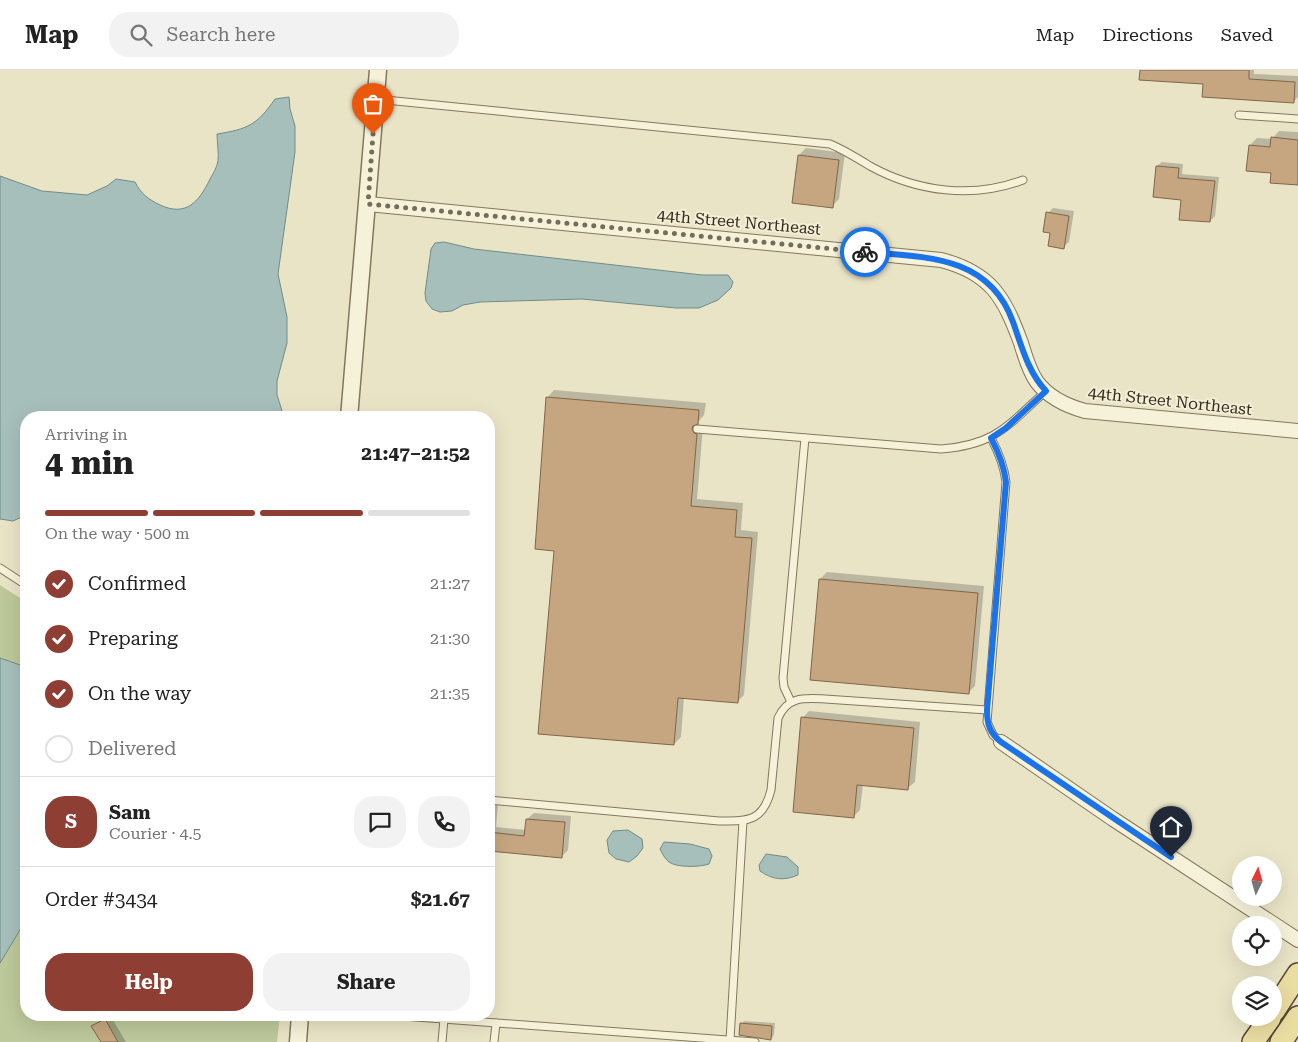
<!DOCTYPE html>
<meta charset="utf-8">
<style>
:root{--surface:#fff;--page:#f2f2f2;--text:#222;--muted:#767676;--line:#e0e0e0;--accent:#8e3e33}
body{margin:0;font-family:"Roboto Serif",serif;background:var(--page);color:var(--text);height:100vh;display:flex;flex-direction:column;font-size:19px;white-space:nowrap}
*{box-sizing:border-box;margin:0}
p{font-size:16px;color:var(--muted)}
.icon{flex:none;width:28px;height:28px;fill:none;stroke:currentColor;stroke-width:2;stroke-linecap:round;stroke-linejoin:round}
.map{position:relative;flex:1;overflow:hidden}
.details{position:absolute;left:20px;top:341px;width:475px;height:610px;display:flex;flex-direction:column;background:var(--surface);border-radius:20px;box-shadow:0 5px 20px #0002}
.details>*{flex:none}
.needle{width:32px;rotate:5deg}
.tools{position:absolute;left:1232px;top:786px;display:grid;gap:10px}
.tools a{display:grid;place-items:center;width:50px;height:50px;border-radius:50%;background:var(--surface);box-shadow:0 5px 20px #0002;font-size:25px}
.pin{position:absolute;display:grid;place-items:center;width:42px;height:42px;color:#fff;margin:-51px -21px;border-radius:50% 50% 50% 0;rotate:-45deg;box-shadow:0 0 5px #0007}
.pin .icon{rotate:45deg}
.courier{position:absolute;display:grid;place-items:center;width:50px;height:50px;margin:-25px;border:4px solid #1a73e8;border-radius:50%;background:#fff;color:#222;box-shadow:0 1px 6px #0007}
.summary em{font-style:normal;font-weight:700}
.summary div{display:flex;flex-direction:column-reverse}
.summary{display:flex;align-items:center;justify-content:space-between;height:85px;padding:0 25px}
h1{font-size:32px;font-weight:700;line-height:38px}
.bar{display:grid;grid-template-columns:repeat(4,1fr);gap:8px 5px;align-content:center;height:60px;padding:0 25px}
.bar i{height:6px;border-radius:4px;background:var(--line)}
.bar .selected{background:var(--accent)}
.bar p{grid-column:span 4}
.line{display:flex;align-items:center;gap:12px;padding:0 25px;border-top:1px solid var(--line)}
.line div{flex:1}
.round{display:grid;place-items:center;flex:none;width:52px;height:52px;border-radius:20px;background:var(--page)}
ol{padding:0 25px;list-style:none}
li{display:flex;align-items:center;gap:15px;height:55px}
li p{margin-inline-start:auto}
li .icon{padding:5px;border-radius:50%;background:var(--accent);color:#fff;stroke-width:4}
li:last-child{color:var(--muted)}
li i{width:28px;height:28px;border:2px solid var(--line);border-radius:50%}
.cta{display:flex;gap:10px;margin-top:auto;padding:10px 25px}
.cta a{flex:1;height:58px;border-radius:20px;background:var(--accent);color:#fff;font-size:20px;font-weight:700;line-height:58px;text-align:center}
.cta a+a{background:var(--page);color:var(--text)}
header{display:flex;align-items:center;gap:30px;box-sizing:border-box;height:70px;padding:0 25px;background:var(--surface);border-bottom:1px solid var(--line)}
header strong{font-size:24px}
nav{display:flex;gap:28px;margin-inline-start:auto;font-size:18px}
.search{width:350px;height:45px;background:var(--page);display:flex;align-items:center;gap:12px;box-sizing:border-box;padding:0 18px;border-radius:20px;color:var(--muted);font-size:19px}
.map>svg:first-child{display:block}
.green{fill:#bdc89b}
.water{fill:#a7bfbb;stroke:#6f8c89}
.shadow{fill:#0003}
.building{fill:#c5a680;stroke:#826546}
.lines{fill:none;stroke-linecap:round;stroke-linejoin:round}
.service-casing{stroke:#84775e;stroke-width:9}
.minor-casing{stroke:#84775e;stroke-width:16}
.tertiary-casing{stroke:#84775e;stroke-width:19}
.primary-casing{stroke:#534531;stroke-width:24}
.service{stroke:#f6f1d9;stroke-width:7}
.minor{stroke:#f6f1d9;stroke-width:14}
.tertiary{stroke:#f6f1d9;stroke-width:16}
.primary{stroke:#eadda2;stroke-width:21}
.done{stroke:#756d5a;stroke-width:5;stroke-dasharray:0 9}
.route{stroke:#1a73e8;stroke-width:6}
.labels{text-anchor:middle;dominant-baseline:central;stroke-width:4;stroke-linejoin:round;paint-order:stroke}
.street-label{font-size:16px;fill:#362d20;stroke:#f3eed5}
</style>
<header>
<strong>Map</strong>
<div class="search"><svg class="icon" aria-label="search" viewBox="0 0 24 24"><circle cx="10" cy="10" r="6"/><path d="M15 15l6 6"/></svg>Search here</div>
<nav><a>Map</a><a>Directions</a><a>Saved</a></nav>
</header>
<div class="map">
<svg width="1298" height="972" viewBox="0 0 1298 972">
<rect width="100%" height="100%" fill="#eae4c7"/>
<polygon class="green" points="0,515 26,532 26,945 280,945 277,972 0,972"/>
<g class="water">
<path d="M 289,27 L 290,39 L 295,56 L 295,82 L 278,204 L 287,247 L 287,273 L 277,311 L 277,325 L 284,347 L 26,348 L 26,445 L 13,451 L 0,449 L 0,106 L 42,121 L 87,125 L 107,116 L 116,109 L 135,112 C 141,124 148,129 160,135 C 186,147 199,132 210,109 C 213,104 217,97 218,91 C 219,83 217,72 217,64 C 248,59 257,55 275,29 Z"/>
<polygon points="444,172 474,179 702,205 728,205 733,212 731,218 718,230 699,238 676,238 582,229 480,232 463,235 452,241 440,242 432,239 426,231 425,223 431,179 435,173"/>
<polygon points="0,588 26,597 26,844 23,855 0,893"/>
<polygon points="628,760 642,769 643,778 637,786 629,792 616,789 609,783 607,770 613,761"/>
<path d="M 664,772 L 690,774 L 709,779 L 712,786 L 709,794 C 701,797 677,798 669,792 C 665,789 662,783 660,779 Z"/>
<path d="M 766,784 L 787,787 L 798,797 L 798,805 C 784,811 773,810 760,801 L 759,795 Z"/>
</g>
<g class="shadow">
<polygon points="1141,0 1254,0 1254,4 1298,6 1298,27 1293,32"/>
<polygon points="1279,61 1298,62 1298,114 1272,102 1250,75 1257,68 1272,69"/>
<polygon points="806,78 845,83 839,129 832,136 799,85"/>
<polygon points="1162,92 1183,94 1182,104 1219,107 1215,146 1210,151 1182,129 1157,96"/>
<polygon points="1053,138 1074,141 1069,172 1063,177 1051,162 1048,143"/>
<polygon points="554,320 706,333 704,345 698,352 700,356 703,357 697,429 743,433 741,460 758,462 744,625 737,632 684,627 681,667 674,674 555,480 547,328"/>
<polygon points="827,502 984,516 975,616 968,623 811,609 820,509"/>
<polygon points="809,641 920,652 915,712 908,718 863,714 860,740 853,747 802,648"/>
<polygon points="489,734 498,734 496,757 526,760 527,749 534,743 571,746 568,780 562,786 489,781"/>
<polygon points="109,945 110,945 126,972 102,972 93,956"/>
<polygon points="744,951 775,953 774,965 771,969 741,954"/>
</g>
<g class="building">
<polygon points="1140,0 1249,0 1249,9 1295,12 1294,33 1202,27 1203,14 1139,10"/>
<polygon points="1271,67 1298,70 1298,115 1270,113 1271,103 1246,101 1249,75 1270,77"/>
<polygon points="798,85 839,90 833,138 792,133"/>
<polygon points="1156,96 1179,98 1178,108 1215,111 1210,152 1179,150 1181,130 1153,127"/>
<polygon points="1046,142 1069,146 1064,179 1048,176 1050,163 1043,162"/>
<polygon points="546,327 699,340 698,354 693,356 692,359 694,363 697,364 691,436 737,440 735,467 752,468 738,633 678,628 674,675 538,664 554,481 535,479"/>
<polygon points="819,509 978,523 969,624 810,610"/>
<polygon points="801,647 914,658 908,720 857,715 854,748 793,742"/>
<polygon points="526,749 565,752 562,788 489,781 489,762 524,766"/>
<polygon points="105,949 118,972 101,972 91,956"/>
<polygon points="740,953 772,956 771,970 739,965"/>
</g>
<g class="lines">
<defs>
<g id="service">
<path d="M 375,29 L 830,74 C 844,80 857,88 870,96 C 917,122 973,129 1023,110"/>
<polyline points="1239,45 1298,49"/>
<path d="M 697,359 L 941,379 C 996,375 1008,355 1046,321"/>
<path d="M 991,368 C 999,383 1004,395 1006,412 L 987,652 L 993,665 L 1001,672"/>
<polyline points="0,498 26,515"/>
<polyline points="791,632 784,617 783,608 805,368"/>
<path d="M 489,730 L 719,751 C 748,751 763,752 771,720 L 778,648 C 788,626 804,628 825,629 L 987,640"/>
<polyline points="389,945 755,972"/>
<polyline points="730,970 743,751"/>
<polyline points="442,972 444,949"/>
<polyline points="494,972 496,953"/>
</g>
<g id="minor">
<path d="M 368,134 L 941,190 C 991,203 1004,227 1021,273 C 1025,286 1029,301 1037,312 C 1049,328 1067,336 1085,341 L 1298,361"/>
<polyline points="1001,672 1113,749 1298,870"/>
</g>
<g id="tertiary">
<polyline points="349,348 378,0"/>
<polyline points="298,972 300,945"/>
</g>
<g id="primary">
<polyline points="1274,941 1298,904"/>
<polyline points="1253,972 1270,948"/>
<polyline points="1281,972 1298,947"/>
</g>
</defs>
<use href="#service" class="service-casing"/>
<use href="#minor" class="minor-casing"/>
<use href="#tertiary" class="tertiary-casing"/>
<use href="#primary" class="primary-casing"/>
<use href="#service" class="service"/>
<use href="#minor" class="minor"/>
<use href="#tertiary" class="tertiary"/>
<use href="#primary" class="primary"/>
</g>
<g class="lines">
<polyline class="done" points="373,64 368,134 865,182"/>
<path class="route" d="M 865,182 C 925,187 989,185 1013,252 C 1022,277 1028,302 1046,321 L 1006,358 L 991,368 C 999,383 1004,395 1006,412 L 987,640 C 987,655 990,663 1001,672 L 1171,787"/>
</g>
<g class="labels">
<g class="street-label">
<text transform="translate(739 152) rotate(5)">44th Street Northeast</text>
<text transform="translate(1170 331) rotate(6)">44th Street Northeast</text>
</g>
</g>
</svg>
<div class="tools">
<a><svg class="needle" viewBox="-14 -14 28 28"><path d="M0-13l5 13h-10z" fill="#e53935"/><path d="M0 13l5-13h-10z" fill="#767676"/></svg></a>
<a><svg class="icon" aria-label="locate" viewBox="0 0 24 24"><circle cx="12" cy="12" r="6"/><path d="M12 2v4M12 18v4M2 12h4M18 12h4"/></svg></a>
<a><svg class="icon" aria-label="layers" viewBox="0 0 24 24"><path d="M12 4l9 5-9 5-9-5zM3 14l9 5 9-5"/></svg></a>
</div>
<div class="pin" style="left:373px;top:64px;background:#ea580c"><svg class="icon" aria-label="bag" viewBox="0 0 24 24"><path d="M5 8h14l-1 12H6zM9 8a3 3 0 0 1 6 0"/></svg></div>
<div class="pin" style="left:1171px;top:787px;background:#1f2937"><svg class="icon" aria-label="home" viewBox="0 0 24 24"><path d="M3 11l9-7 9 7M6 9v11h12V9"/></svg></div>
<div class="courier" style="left:865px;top:182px"><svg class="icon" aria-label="bike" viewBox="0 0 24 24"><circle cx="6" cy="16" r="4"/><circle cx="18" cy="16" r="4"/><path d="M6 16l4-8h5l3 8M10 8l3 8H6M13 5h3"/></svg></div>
<section class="details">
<div class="summary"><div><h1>4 min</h1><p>Arriving in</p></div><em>21:47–21:52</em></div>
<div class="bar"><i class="selected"></i><i class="selected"></i><i class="selected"></i><i></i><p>On the way · 500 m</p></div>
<ol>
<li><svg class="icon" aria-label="check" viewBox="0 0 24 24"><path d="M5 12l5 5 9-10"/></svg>Confirmed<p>21:27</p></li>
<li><svg class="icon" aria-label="check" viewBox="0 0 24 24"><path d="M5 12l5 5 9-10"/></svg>Preparing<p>21:30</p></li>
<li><svg class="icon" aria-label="check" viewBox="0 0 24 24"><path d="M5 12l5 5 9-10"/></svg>On the way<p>21:35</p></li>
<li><i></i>Delivered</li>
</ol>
<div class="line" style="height:90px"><b class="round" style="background:var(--accent);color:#fff">S</b><div><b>Sam</b><p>Courier · 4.5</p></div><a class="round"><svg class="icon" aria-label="chat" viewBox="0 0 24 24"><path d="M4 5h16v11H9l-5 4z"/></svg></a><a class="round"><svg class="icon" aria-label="phone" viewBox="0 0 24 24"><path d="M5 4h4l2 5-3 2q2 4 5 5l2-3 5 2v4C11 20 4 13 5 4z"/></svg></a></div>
<div class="line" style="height:65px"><div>Order #3434</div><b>$21.67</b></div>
<div class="cta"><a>Help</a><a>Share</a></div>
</section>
</div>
